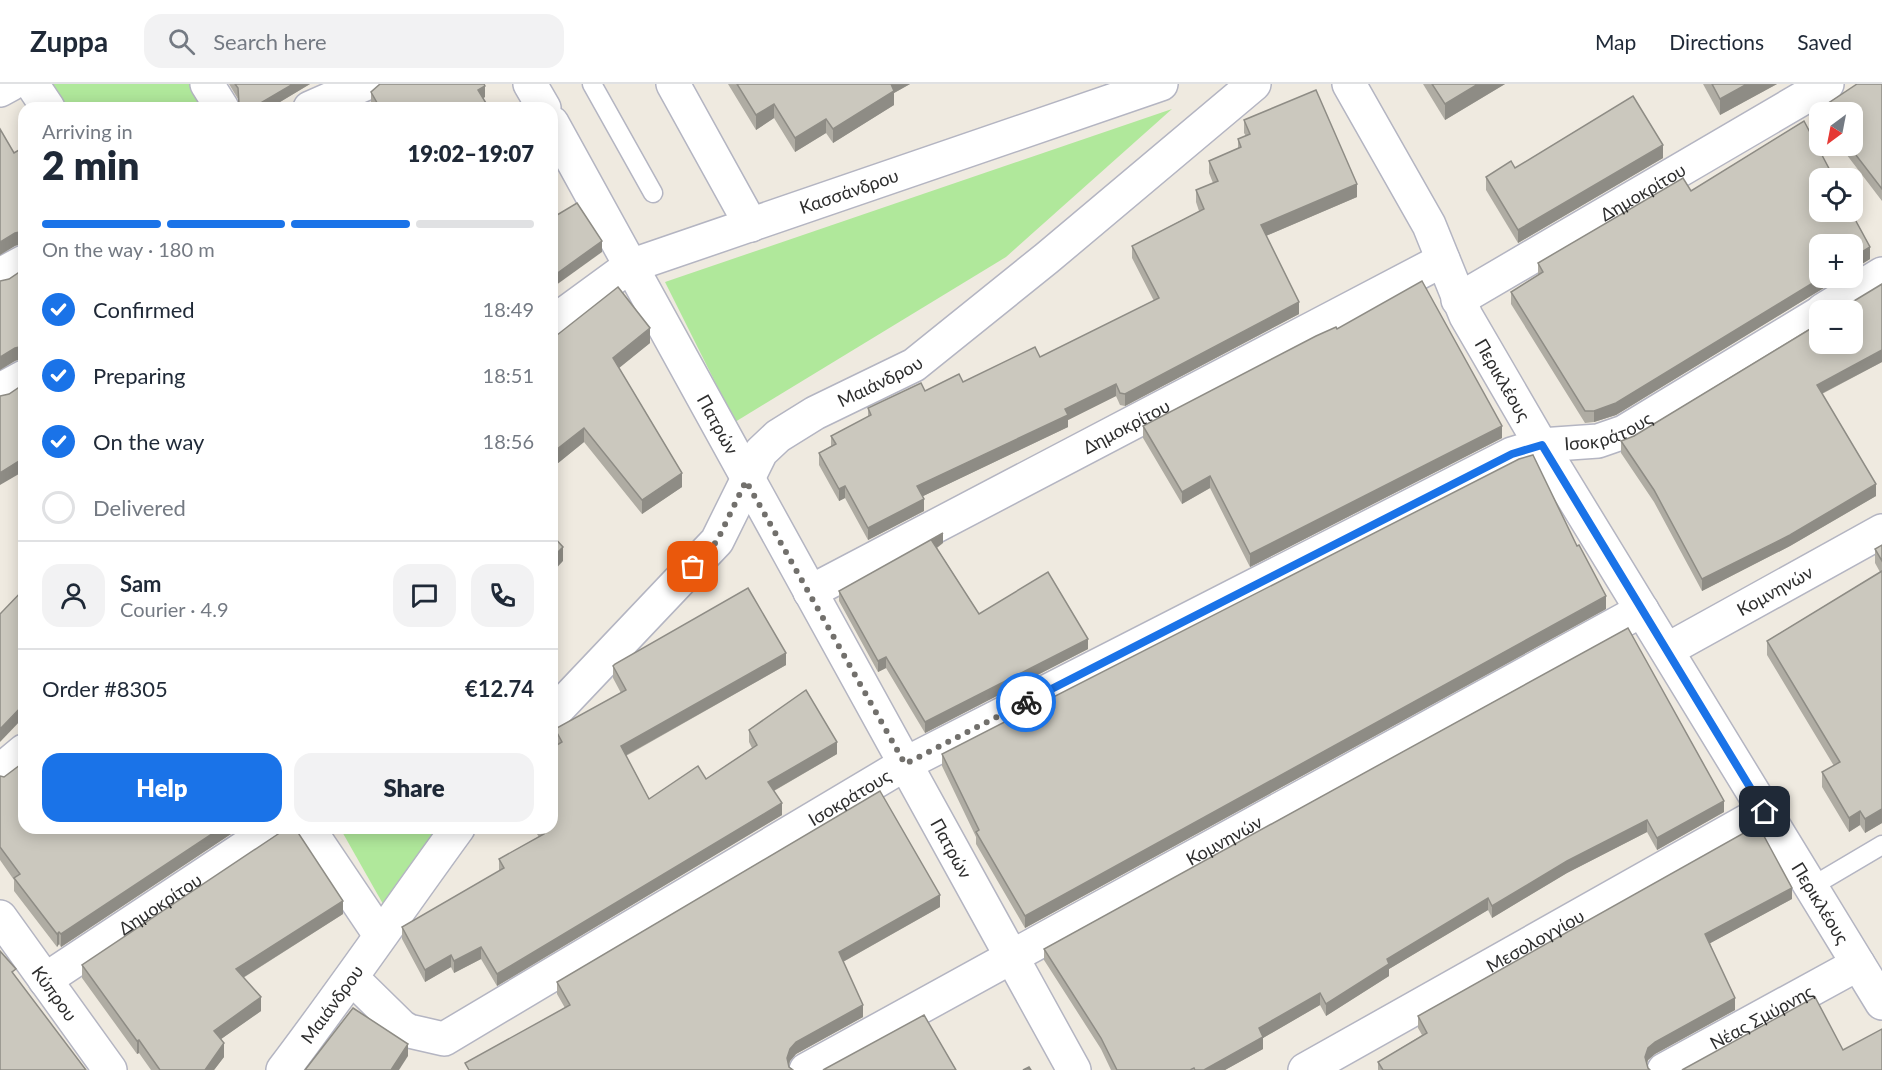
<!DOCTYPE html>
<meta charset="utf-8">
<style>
:root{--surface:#fff;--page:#f2f2f3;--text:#1f2937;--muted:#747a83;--line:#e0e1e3;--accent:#1a73e8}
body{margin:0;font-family:Lato,sans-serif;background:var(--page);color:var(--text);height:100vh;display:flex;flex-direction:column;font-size:22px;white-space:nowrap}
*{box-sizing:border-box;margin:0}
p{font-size:20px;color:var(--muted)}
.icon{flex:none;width:33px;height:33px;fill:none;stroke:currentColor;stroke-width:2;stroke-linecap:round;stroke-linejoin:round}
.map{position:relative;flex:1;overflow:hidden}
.drawer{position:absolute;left:18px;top:18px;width:540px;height:732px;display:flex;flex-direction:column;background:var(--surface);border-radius:18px;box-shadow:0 3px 15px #0003}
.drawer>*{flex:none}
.needle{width:39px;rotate:212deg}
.tools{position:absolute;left:1809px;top:18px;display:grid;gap:12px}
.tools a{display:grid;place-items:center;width:54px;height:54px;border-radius:12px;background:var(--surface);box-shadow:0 3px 15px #0003;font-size:30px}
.pin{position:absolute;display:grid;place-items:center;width:51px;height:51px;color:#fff;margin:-26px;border-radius:12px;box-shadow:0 3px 9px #0006}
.courier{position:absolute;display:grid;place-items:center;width:60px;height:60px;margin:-30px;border:4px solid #1a73e8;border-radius:50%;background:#fff;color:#222;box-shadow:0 2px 8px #0007}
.overview em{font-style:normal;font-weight:800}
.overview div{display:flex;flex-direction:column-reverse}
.overview{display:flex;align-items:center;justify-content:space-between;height:102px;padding:0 24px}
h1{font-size:39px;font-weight:800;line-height:45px}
.bar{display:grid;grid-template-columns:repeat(4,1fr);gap:9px 6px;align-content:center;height:72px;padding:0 24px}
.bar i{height:8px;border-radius:4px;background:var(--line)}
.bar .active{background:var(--accent)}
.bar p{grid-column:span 4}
.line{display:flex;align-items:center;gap:15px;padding:0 24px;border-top:2px solid var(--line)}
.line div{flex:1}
.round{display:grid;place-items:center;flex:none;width:63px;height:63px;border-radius:18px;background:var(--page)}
ol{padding:0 24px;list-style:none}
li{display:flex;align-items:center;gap:18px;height:66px}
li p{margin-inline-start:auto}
li .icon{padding:6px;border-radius:50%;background:var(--accent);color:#fff;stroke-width:4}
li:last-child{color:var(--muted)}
li i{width:33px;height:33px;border:3px solid var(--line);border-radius:50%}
.primary-button{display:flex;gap:12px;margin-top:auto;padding:12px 24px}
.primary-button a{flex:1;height:69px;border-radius:18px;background:var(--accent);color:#fff;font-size:24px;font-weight:800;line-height:69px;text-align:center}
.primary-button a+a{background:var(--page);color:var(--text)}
header{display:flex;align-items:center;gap:36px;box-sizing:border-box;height:84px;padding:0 30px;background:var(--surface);border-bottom:2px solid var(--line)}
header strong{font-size:28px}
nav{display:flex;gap:33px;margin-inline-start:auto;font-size:21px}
.search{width:420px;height:54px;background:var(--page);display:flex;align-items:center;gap:15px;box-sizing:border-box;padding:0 21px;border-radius:18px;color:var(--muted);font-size:22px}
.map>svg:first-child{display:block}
.green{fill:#b0e89b}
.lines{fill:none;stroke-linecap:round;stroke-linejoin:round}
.service-casing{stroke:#b4b5c2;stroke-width:21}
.minor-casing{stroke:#b4b5c2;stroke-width:36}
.tertiary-casing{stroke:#b4b5c2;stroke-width:36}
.service{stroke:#fff;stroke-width:18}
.minor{stroke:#fff;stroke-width:33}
.tertiary{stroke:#fff;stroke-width:33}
.wall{fill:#afaca3}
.shaded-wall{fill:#8e8c85}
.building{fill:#cbc8be;stroke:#8e8c85;stroke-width:1.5}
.done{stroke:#72706c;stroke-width:6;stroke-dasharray:0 10.8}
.route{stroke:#1a73e8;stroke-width:8}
.labels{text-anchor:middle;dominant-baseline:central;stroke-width:5;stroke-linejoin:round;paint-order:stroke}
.street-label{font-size:18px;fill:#2e2e2e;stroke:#fff}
</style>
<header>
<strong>Zuppa</strong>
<div class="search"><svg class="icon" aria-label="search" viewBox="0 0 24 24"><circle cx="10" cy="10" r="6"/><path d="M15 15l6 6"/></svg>Search here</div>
<nav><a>Map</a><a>Directions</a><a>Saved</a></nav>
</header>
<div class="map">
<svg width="1882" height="986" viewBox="0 0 1882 986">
<rect width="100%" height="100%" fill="#efeae0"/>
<g class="green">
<polygon points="51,0 192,0 207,24 66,24"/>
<polygon points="1172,25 1006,173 735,338 665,198"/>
<polygon points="340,744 437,744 383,820"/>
</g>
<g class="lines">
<defs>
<g id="service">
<polyline points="592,0 653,109"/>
<polyline points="1811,803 1882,761"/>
</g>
<g id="minor">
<polyline points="32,0 48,24"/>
<polyline points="207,0 222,24"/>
<polyline points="530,0 544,24"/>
<polyline points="673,0 751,141"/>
<path id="s1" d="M 1349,0 L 1429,141 L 1466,232 L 1541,361 L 1882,919"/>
<polyline points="0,6 11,0"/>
<polyline points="310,24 365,0"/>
<path id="s2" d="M 552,39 L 1074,986"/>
<polyline points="0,191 24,178"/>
<path id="s3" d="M 1458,216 L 1827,0"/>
<polyline points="1823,226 1882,190"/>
<path id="s4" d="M 552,239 L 630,182 L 1161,0"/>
<polyline points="0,306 24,293"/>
<path id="s5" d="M 810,508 L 1443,176"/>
<path id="s6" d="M 1667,566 L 1882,447"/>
<polyline points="0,687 24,667"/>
<polyline points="308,744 380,851"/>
<path id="s7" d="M 0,833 L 110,986"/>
<path id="s8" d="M 352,894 L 402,943 L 409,947 L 444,955 L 905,680 L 1512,370 L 1541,361 L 1598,357 L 1624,348 L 1820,229"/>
<path id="s9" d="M 45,896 L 274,744"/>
<path id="s10" d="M 806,986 L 1642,526"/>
<path id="s11" d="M 1305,986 L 1765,727"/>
<path id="s12" d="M 1664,986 L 1858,880"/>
</g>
<g id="tertiary">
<path id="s13" d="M 552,631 L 717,457 L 761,368 L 778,352 L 815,329 L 914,281 L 1047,174 L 1254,0"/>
<path id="s14" d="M 283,986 C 343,907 399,825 458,744"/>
</g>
</defs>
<use href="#service" class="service-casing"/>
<use href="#minor" class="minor-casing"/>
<use href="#tertiary" class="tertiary-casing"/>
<use href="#service" class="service"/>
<use href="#minor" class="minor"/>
<use href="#tertiary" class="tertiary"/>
</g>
<g class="wall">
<polygon points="229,0 310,0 270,24 239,24 238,15"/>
<polygon points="728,0 910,0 894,9 894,21 833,59 826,49 795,68 774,34 756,46"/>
<polygon points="1423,0 1505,0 1445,36"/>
<polygon points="1703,0 1777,0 1720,31"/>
<polygon points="1882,0 1882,117 1840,62 1852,62 1852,28 1821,28 1821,24"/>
<polygon points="380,1 485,13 483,14 489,24 374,24 371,18 371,8"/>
<polygon points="1244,36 1357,113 1266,152 1299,230 1125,322 1120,321 1116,312 1068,336 1068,343 923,412 924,427 868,456 845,414 839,417 819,381 819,369 831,362 831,352 868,333 868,324 925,307 963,298 1040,273 1154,217 1132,174 1132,162 1199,127 1196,118 1196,106 1213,99 1209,89 1209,77 1238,64 1238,55 1246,52 1244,49"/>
<polygon points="1804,37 1834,94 1820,94 1820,128 1851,128 1870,163 1870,175 1852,186 1852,160 1820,160 1820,194 1840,194 1616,331 1594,338 1585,339 1511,220 1511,208 1538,191 1538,179 1683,94 1691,107"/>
<polygon points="1663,74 1518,159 1486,106 1486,93 1515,84"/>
<polygon points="1882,200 1882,278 1822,310 1876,412 1790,462 1702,507 1654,418 1621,369 1621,357 1634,352"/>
<polygon points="1337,245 1502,354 1250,483 1210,404 1182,420 1143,354 1143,342"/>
<polygon points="552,255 650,259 618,284 682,403 642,430 584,358 552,384"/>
<polygon points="943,459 937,464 979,530 1088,565 925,649 886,584 878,588 839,517 839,507"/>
<polygon points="1882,461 1882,739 1865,749 1860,741 1849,748 1822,703 1822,688 1834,682 1767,571 1767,557 1880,488 1875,479 1875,465"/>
<polygon points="1606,525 1025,844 976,760 976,753 942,682 942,670"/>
<polygon points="1628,544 1724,728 1657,766 1647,748 1567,789 1492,834 1488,826 1389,885 1389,892 1326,932 1320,921 1263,954 1263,965 1225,986 1111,986 1101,965 1044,876 1044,865"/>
<polygon points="786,581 626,672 649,715 706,695 752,664 749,658 749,646 837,670 774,707 782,731 497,902 481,875 454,889 451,883 425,898 402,855 402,843 499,787 499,775 539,753 533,744 552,744 557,661 555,657 555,645 621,609 613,594 613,582"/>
<polygon points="0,692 24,744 240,744 61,863 59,860 57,863 14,807 14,796 0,776"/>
<polygon points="1792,815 1710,859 1735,926 1655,970 1648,976 1647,980 1648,984 1650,986 1378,986 1378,978 1422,951 1418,944 1418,932"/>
<polygon points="940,823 843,878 863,933 796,970 790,977 789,983 565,924 557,910 557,898"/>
<polygon points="343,830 243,894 261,927 221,955 224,973 214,986 151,986 139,969 137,970 82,894 82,881"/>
</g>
<g class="shaded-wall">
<polygon points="293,0 310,0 270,24 252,24"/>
<polygon points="889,0 910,0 894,9 894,21 833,59 833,45"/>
<polygon points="1478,0 1505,0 1445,36 1445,20"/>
<polygon points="1747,0 1777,0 1720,31 1720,15"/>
<polygon points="485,2 485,13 478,17 478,6"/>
<polygon points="774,20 774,34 756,46 756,31"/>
<polygon points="826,35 826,49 795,68 795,54"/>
<polygon points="1663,61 1663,74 1518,159 1518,146"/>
<polygon points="1357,100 1357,113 1261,154 1261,141"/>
<polygon points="24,147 24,159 15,162 0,171 0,158 15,149"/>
<polygon points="602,157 602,168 552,204 552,193"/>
<polygon points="1870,163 1870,175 1852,186 1852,174"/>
<polygon points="1821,194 1840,194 1616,331 1594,338 1594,327"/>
<polygon points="1299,218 1299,230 1125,322 1125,310"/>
<polygon points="650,244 650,259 613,289 613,274"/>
<polygon points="24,262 24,274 15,277 0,286 0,273 15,264"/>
<polygon points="1882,266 1882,278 1817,312 1817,301"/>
<polygon points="1116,300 1116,312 1068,336 1068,343 917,415 917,402 1065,325"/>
<polygon points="1502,342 1502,354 1250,483 1250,470"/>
<polygon points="584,344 584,358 552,384 552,369"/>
<polygon points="24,374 24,387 0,401 0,389"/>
<polygon points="682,389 682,403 642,430 642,416"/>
<polygon points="1210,392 1210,404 1182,420 1182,408"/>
<polygon points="1876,400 1876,412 1790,462 1702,507 1702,495"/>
<polygon points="845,402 845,414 839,417 839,405"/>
<polygon points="924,415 924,427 868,456 868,444"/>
<polygon points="943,449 943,459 932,467 932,457"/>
<polygon points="563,463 563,477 552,489 552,474"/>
<polygon points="1606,512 1606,525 1025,844 1025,832"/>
<polygon points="1088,555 1088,565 925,649 925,638"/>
<polygon points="786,569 786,581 621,674 621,662"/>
<polygon points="886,573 886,584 878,588 878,577"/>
<polygon points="24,620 24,633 0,658 0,645"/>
<polygon points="837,658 837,670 768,710 768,698"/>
<polygon points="1724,717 1724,728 1657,766 1657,754"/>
<polygon points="782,719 782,731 497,902 497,890"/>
<polygon points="1882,725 1882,739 1865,749 1865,735"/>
<polygon points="1860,727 1860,741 1849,748 1849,734"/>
<polygon points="1647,736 1647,748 1567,789 1492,834 1492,822 1567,777"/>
<polygon points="221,744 240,744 61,863 61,850"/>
<polygon points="1792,804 1792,815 1705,862 1705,850"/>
<polygon points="940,811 940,823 839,880 839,868"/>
<polygon points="1488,814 1488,826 1389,885 1389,892 1326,932 1326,920 1387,875"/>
<polygon points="343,817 343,830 236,898 236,885"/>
<polygon points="59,848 59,860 57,863 57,850"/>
<polygon points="481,863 481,875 454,889 454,877"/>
<polygon points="451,871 451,883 425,898 425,886"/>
<polygon points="1320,909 1320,921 1263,954 1263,965 1225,986 1204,986 1259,944"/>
<polygon points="261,913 261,927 214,960 214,947"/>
<polygon points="1735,914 1735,926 1655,970 1648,976 1645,985 1645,973 1648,964 1655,958"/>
<polygon points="863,921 863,933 796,970 790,977 787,986 787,974 790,965 796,958"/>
<polygon points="139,956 139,969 137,970 137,957"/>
<polygon points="224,959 224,973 214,986 204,986"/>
<polygon points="408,960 408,972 399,986 391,986"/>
</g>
<g class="building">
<polygon points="235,0 293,0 252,24 242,24 239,20 238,4"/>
<polygon points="380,0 484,0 485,2 478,6 489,24 380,24 371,8"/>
<polygon points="737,0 891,0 894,7 833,45 826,35 795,54 774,20 756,31"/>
<polygon points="1432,0 1478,0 1445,20"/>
<polygon points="1712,0 1747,0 1720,15"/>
<polygon points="1857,0 1882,0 1882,105 1849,62 1852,62 1852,28 1824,28 1821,24"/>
<polygon points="1316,6 1357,100 1261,141 1299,218 1125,310 1120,309 1116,300 1065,325 1068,331 917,402 924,415 868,444 845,402 839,405 819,369 836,360 831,352 871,331 868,324 921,299 925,307 959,290 963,298 1035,263 1040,273 1159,214 1132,162 1204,125 1196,106 1218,97 1209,77 1241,63 1238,55 1250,50 1244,36"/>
<polygon points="1633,12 1663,61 1518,146 1486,93 1511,77 1515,84"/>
<polygon points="1804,37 1834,94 1820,94 1820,128 1851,128 1870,163 1852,174 1852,160 1820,160 1820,194 1821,194 1616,319 1594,327 1585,327 1511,208 1543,188 1538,179 1683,94 1691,107"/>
<polygon points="0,45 14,69 24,63 24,147 15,149 0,158"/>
<polygon points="577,119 602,157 552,193 552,134"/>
<polygon points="24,185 24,262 15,264 0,273 0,197 9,195"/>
<polygon points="1422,197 1502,342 1250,470 1210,392 1182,408 1143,342 1316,252 1336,243 1337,245"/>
<polygon points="1882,200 1882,266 1817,301 1876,400 1790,451 1702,495 1654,406 1621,357 1634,352 1820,239 1820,260 1852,260 1852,226 1839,226"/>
<polygon points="618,203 650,244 613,274 682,389 642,416 584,344 552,369 552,255"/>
<polygon points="24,300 24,374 0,389 0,312 9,310"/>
<polygon points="1533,371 1577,462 1579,461 1606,512 1025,832 976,748 979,746 942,670 1519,375"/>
<polygon points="943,449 932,457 979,530 1048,488 1088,555 925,638 886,573 878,577 839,507"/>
<polygon points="552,451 563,463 552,474"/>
<polygon points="1882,461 1882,477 1875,465"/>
<polygon points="1882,487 1882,725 1865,735 1860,727 1849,734 1822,688 1840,678 1767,557"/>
<polygon points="748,504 786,569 621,662 649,715 698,682 706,695 757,661 749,646 806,606 837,658 768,698 782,719 497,890 481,863 454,877 451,871 425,886 402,843 504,784 499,775 544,750 541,744 552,744 552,664 562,658 555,645 626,606 613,582 615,580"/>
<polygon points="24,505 24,620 0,645 0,530"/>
<polygon points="1628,544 1724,717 1657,754 1647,736 1567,777 1492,822 1488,814 1387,875 1389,880 1326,920 1320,909 1259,944 1263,953 1204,986 1195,986 1194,984 1190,986 1117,986 1101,954 1044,865"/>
<polygon points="24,678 24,744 221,744 61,850 59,848 57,850 14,794 20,790 0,763 0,692 4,693"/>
<polygon points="880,707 940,811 839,868 863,921 796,958 790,965 787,974 789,983 793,986 469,986 465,979 570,921 557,898"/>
<polygon points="1758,741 1792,804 1705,850 1735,914 1655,958 1648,964 1645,973 1648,984 1650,986 1383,986 1378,978 1427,949 1418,932"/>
<polygon points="286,744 295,744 343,817 236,885 261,913 214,947 224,959 205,986 160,986 139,956 137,957 82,881 284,746"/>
<polygon points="0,867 16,885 12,888 86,986 0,986"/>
<polygon points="1815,913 1843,966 1882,945 1882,986 1682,986"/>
<polygon points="353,924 408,960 391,986 305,986"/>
<polygon points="924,931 956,986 823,986"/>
<polygon points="1029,983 1031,986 1023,986"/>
</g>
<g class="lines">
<polyline class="done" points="693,483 717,457 746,397 905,680 1026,618"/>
<polyline class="route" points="1026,618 1512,370 1542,361 1765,728"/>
</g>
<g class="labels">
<g class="street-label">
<text stroke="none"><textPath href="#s4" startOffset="328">Κασσάνδρου</textPath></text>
<text stroke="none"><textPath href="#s3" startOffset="214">Δημοκρίτου</textPath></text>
<text stroke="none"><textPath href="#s1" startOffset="334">Περικλέους</textPath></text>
<text stroke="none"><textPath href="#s13" startOffset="478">Μαιάνδρου</textPath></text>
<text stroke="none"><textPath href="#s2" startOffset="344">Πατρών</textPath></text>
<text stroke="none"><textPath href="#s5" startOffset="357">Δημοκρίτου</textPath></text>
<text stroke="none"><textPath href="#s8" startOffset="1432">Ισοκράτους</textPath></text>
<text stroke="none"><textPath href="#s6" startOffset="123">Κομνηνών</textPath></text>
<text stroke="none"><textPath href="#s8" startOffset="586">Ισοκράτους</textPath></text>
<text stroke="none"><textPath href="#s10" startOffset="477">Κομνηνών</textPath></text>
<text stroke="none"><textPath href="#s2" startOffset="828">Πατρών</textPath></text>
<text stroke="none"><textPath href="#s1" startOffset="946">Περικλέους</textPath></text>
<text stroke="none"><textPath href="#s9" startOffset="138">Δημοκρίτου</textPath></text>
<text stroke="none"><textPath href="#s11" startOffset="264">Μεσολογγίου</textPath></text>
<text stroke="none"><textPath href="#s7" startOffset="94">Κύπρου</textPath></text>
<text stroke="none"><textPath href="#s14" startOffset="82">Μαιάνδρου</textPath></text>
<text stroke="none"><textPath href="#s12" startOffset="111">Νέας Σμύρνης</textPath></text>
</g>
</g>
</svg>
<div class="tools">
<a><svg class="needle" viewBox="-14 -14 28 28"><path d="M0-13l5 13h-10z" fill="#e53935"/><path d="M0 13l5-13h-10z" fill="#747a83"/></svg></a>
<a><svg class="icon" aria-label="locate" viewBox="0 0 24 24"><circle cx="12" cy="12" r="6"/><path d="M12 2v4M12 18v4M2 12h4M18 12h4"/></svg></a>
<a>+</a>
<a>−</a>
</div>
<div class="pin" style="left:693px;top:483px;background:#ea580c"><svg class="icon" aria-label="bag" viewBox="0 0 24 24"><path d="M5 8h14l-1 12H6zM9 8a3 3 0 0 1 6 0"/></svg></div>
<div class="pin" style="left:1765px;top:728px;background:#1f2937"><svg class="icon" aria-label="home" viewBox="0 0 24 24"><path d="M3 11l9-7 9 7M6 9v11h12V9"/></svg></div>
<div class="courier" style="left:1026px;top:618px"><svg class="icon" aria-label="bike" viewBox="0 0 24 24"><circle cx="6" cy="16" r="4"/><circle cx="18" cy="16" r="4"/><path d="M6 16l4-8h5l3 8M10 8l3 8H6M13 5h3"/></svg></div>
<section class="drawer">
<div class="overview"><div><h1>2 min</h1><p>Arriving in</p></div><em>19:02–19:07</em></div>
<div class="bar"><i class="active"></i><i class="active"></i><i class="active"></i><i></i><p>On the way · 180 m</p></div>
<ol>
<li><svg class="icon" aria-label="check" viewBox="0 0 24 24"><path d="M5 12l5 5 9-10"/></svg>Confirmed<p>18:49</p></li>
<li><svg class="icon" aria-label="check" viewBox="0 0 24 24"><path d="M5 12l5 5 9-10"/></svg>Preparing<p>18:51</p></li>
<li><svg class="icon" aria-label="check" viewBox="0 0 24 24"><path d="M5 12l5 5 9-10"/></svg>On the way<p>18:56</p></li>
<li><i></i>Delivered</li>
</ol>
<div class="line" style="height:108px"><a class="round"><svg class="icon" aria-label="person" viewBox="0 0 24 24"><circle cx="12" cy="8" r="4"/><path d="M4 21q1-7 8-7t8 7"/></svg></a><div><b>Sam</b><p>Courier · 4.9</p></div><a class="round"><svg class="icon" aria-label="chat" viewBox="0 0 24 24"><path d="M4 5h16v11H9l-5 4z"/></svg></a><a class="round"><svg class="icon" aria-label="phone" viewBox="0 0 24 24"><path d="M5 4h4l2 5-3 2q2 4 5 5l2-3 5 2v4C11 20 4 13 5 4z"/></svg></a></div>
<div class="line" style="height:78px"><div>Order #8305</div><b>€12.74</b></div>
<div class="primary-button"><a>Help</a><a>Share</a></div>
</section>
</div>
